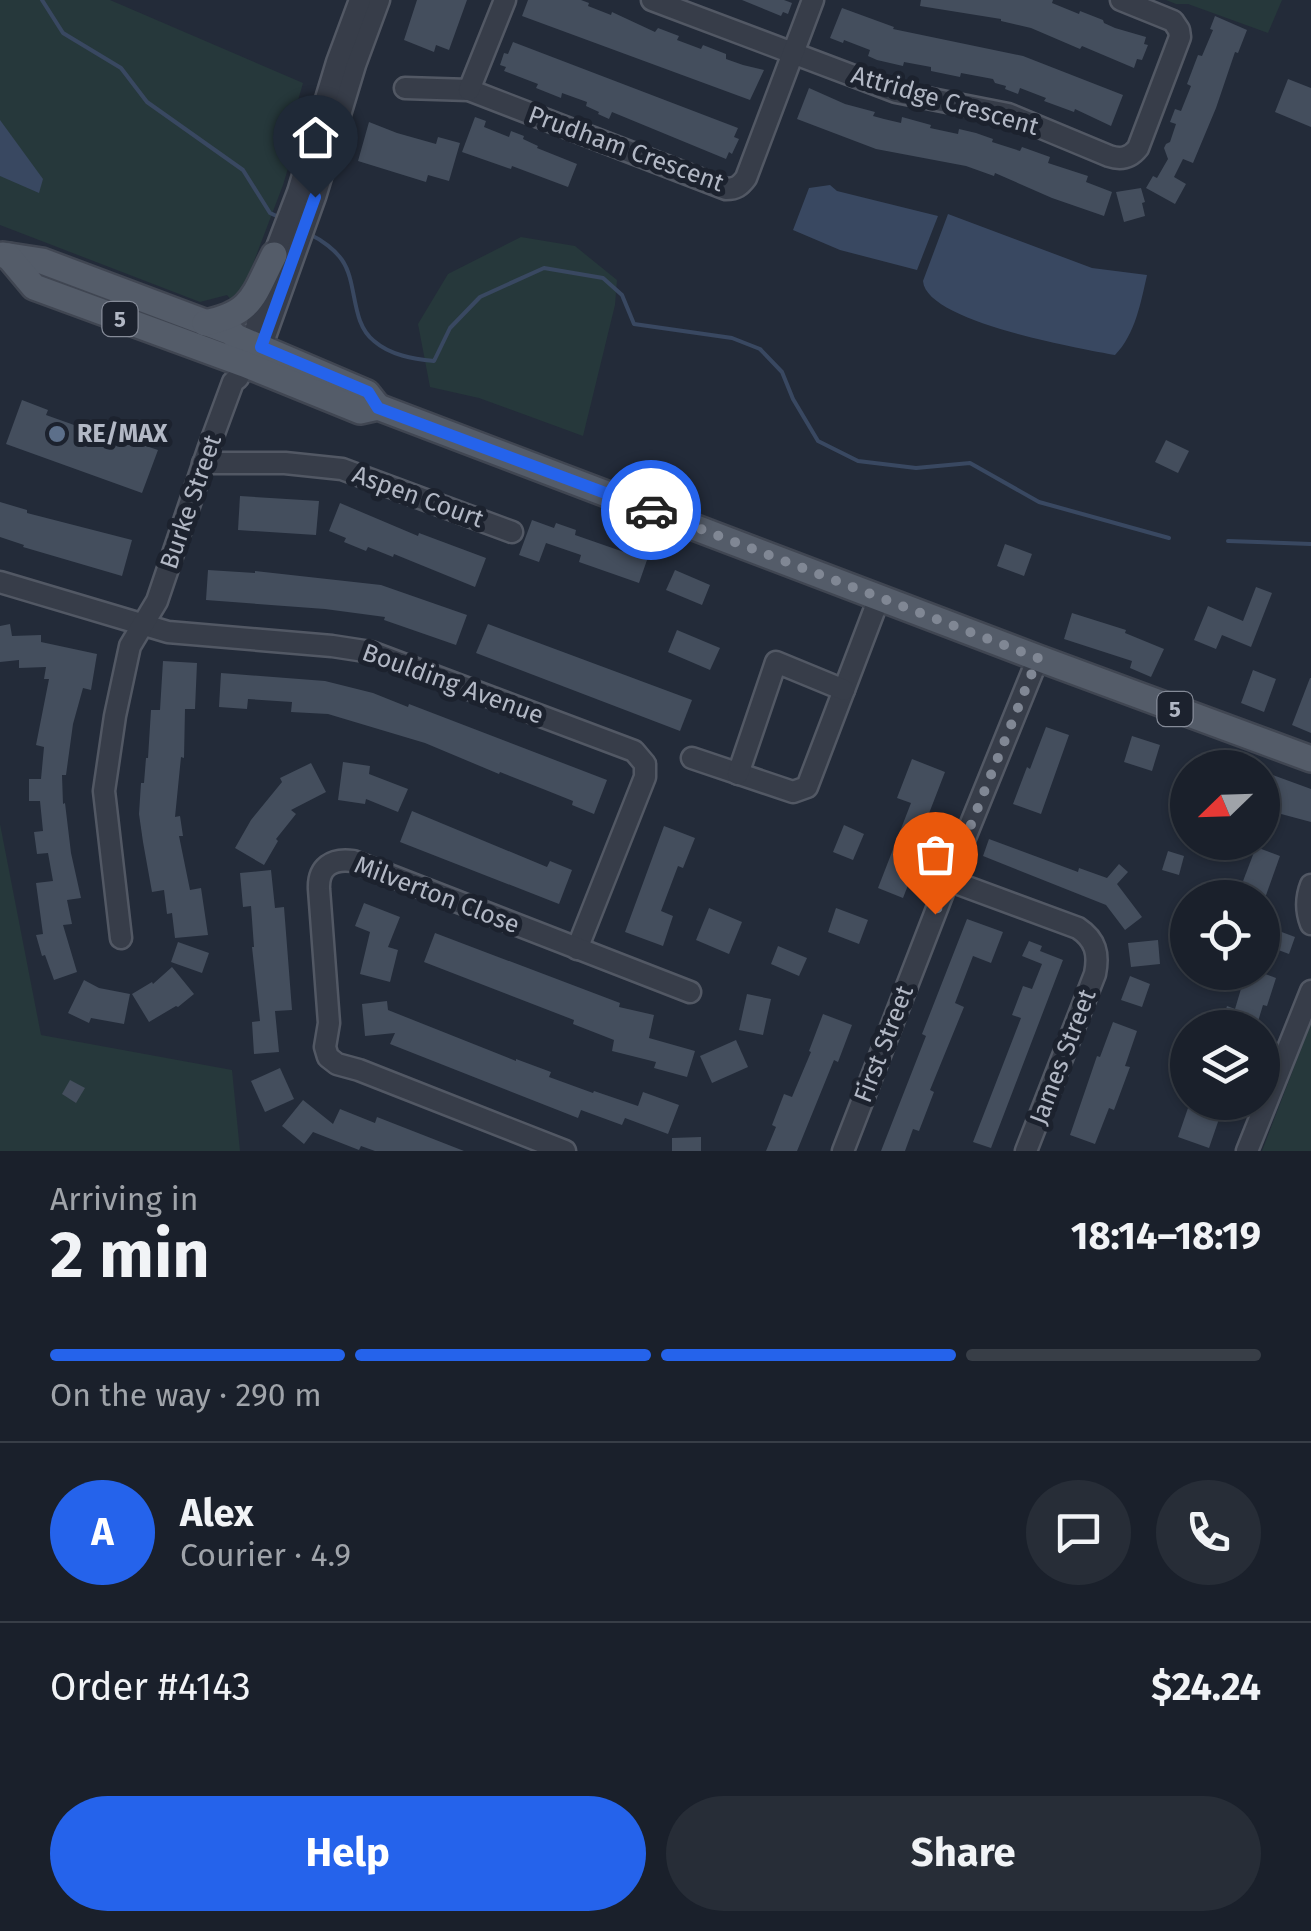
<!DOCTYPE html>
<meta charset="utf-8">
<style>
:root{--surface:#1a202b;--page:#272d37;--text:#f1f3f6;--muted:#9fa3a9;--line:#383e47;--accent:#2563eb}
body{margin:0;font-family:"Fira Sans",sans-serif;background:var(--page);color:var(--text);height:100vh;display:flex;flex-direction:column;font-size:38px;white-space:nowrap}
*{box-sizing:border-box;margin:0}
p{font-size:32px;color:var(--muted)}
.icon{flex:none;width:55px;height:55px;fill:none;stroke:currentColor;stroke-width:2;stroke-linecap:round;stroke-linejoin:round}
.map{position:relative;height:1151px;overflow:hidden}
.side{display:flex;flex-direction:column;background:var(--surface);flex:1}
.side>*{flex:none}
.needle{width:65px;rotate:247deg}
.controls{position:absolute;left:1170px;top:750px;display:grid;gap:20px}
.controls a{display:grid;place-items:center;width:110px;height:110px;border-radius:50%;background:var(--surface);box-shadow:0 2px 8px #0004,0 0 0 2px var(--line);font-size:50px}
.pin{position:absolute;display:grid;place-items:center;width:85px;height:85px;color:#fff;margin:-102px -42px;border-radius:50% 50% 50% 0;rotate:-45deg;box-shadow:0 0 10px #0007}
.pin .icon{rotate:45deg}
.courier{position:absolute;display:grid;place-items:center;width:100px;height:100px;margin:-50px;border:8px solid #2563eb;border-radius:50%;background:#fff;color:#222;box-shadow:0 2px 12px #0007}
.head em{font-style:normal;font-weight:700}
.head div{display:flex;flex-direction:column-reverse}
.head{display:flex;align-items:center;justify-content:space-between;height:170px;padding:0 50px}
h1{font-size:65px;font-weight:700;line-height:75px}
.bar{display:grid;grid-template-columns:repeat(4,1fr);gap:15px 10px;align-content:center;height:120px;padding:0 50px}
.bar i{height:12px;border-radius:8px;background:var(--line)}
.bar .on{background:var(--accent)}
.bar p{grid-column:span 4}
.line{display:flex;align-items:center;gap:25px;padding:0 50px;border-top:2px solid var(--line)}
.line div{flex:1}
.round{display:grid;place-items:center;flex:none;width:105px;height:105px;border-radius:52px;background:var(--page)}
.cta{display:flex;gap:20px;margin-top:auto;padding:20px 50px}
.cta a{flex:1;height:115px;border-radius:60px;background:var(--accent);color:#fff;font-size:40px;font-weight:700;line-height:115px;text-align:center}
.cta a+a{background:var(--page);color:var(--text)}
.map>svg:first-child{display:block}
.green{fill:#26383b}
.water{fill:#394861}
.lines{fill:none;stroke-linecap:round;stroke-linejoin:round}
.stream{stroke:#394861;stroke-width:4}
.building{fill:#444e5d}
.minor-casing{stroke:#525864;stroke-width:25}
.major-casing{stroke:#404652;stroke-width:30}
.minor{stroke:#373d49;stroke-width:20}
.major{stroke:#545c69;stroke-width:25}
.done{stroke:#808794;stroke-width:10;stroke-dasharray:0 18}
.route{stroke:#2563eb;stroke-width:12}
.service-dot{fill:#5c6f8a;stroke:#1c222e;stroke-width:4}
.labels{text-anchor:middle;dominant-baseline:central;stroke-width:10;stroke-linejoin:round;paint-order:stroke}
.shield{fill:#1c222e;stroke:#858b98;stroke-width:2.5}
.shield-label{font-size:22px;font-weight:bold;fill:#b2b8c5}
.street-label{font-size:25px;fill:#b2b8c5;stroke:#1c222e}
.poi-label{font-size:25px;font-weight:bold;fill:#b2b8c5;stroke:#1c222e;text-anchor:start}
</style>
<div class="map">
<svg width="1311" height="1151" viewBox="0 0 1311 1151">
<rect width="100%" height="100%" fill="#232b39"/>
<g class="green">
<polygon points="0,0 110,0 303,83 295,111 296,142 283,185 243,290 233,302 227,295 200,302 0,225"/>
<polygon points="1166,0 1282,0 1268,33 1188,4 1176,4"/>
<polygon points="521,237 575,246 617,280 615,305 583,436 479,398 430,387 418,324 448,274"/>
<polygon points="0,824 41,1035 232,1070 240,1151 0,1151"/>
<polygon points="1311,1023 1311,1151 1262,1151"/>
</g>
<g class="water">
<polygon points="0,120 43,179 39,193 0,176"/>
<polygon points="830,185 837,191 938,216 917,270 840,250 793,230 809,188"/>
<path d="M 948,214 L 1092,268 L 1147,275 C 1141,302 1135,335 1115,355 C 1079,348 926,322 923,281 Z"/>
</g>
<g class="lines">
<g class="stream">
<polyline points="42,0 63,33 121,68 147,102 243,170 270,213 281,218"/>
<path d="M 311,235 C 322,240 335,250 342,260 C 358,283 350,322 374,341 C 390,355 413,359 434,361 L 450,328 L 480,297 L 544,268 L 603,278 L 622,295 L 634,324 L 732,338 L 760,349 L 782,372 L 793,399 L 818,441 L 858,461 L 916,468 L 970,463 L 1039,502 L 1169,538"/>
<polyline points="1228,541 1311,544"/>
</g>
</g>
<g class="building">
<polygon points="417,0 467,0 449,50 436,45 434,52 404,40"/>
<polygon points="528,0 581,0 589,3 588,6 611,15 612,12 655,32 658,28 679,36 677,40 701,49 703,45 726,54 726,59 743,65 764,70 750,100 522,16"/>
<polygon points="742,0 784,0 792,3 788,14 783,12 781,16"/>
<polygon points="921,0 1053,0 1052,3 1079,14 1080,11 1103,20 1104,23 1115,28 1146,37 1144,44 1148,45 1142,60 1137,59 1134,68 1082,46 1080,49 1031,28 1001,21 1001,19 920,6"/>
<polygon points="842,8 894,27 893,29 1023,56 1123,95 1111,126 1075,109 1074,112 1044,101 1046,98 1020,88 1018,94 1005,89 1006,86 995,83 993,79 961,73 960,77 931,71 931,67 904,62 903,66 877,60 868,56 870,50 844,40 843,43 830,38"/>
<polygon points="1215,16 1247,30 1238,53 1235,52 1216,108 1193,163 1183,159 1174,177 1186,184 1175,204 1146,188 1153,176 1157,178 1168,159 1164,148 1166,144 1170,142 1176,124 1170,122 1175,109 1181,111 1191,86 1187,84 1198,55 1202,56 1213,30 1210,29"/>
<polygon points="513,42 738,128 734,137 739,139 732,154 729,152 726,159 612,112 609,119 598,114 599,112 586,106 587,102 562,93 561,98 536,88 538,84 504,71 506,67 500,65 504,53 508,54"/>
<polygon points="1288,79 1311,88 1311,127 1275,112"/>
<polygon points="809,88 845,104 875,112 873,116 884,119 901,123 902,117 931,125 930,128 958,134 959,129 976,133 993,139 992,142 1020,151 1022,147 1050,157 1048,163 1088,176 1086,182 1112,192 1104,216 1052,198 995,173 994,176 966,166 876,149 797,119"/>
<polygon points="475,117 486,121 484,127 509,137 511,131 524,136 523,139 538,146 537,148 577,164 568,187 512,166 511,169 462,152"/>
<polygon points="369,122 397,133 436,144 438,137 460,143 449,181 428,175 426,182 358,161"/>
<polygon points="1141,188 1145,202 1142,203 1145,216 1124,222 1116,192"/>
<polygon points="22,400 48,410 46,415 133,446 134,442 158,450 142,493 6,444"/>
<polygon points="1166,440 1189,451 1178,473 1155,462"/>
<polygon points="240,496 319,501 316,535 238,530"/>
<polygon points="0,502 27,510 27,513 132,540 122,576 23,547 24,545 0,537"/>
<polygon points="340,503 418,536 419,533 486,558 475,587 394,554 393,557 368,547 366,551 344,542 346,538 329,531"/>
<polygon points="532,520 554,528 556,523 576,530 575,535 647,560 639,583 579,562 581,555 546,543 539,562 519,555"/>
<polygon points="1005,544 1032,554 1024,576 997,566"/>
<polygon points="208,570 255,573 255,571 381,585 467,615 456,645 384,620 385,617 325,609 206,600"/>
<polygon points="675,570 710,585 702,605 666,590"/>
<polygon points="1256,587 1272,593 1251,647 1222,635 1216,649 1194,640 1208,606 1243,621"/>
<polygon points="1072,613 1126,630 1125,633 1164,649 1151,677 1130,668 1132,661 1064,639"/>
<polygon points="10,624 12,636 41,635 41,642 97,654 91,690 83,688 73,724 66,775 62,775 63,804 65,803 71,853 81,898 67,900 72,924 63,925 77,972 54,980 45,955 42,956 36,935 43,934 36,883 53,881 48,853 37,854 34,832 43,831 40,801 29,801 29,779 41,779 44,747 36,745 49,679 44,679 46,667 19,668 19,660 0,662 0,626"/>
<polygon points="488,624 692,700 680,731 476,653"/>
<polygon points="677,630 720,648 710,670 668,652"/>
<polygon points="163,661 197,663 195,709 185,709 184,758 181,757 175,817 180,816 183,836 179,836 190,890 201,888 208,935 175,938 172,913 167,914 164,890 152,892 143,842 139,814 141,783 144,783 146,758 148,758 151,710 160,710"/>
<polygon points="1253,670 1276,679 1264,712 1241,703"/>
<polygon points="221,673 325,681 373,693 408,707 409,704 607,780 594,814 572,805 573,801 543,789 500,772 499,774 425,743 328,714 291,712 292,702 248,699 247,709 219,707"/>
<polygon points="1310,678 1311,678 1311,733 1292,725"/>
<polygon points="1046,727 1069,735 1041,814 1013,804 1027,767 1030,769"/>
<polygon points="1132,736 1160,745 1152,771 1124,762"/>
<polygon points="1207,752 1225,759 1222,768 1201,768"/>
<polygon points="912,759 945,772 928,816 934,819 903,898 878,888 911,803 897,798"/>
<polygon points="343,762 370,766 369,774 408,789 398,812 366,799 365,804 338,800"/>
<polygon points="311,763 326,792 291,810 296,814 276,839 278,841 264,865 235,848 251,820 282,782 280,778"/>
<polygon points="1267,773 1311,789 1311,822 1262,809 1262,785"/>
<polygon points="412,811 547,867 550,861 572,870 559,904 400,842"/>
<polygon points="844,825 864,834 853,860 833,852"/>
<polygon points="664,826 695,838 683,868 678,866 661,911 673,916 663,946 625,932"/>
<polygon points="989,839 1078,872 1079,868 1107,878 1119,864 1128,872 1117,884 1142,917 1125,930 1106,905 983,856"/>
<polygon points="1256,847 1280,856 1265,898 1240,889"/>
<polygon points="1168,851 1184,856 1179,875 1162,870"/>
<polygon points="271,870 275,908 284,907 292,1010 275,1011 279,1052 254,1054 252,1022 260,1021 252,947 254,947 251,906 243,907 240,873"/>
<polygon points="364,903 400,917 388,947 398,950 390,982 360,974 370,932 355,926"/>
<polygon points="709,908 742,922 729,954 696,940"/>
<polygon points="836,908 868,920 859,944 828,932"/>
<polygon points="967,919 1003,932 991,963 973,956 955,1003 964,1007 930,1090 934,1092 919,1131 913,1129 905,1151 881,1151 926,1036 922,1034"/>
<polygon points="1279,931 1295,937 1289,954 1273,948 1272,951 1262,948 1262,936 1275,941"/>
<polygon points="435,933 620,1003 619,1007 654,1015 649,1038 695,1051 687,1077 654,1068 656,1062 612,1051 614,1040 573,1024 574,1020 424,962"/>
<polygon points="1158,940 1160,964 1131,967 1128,943"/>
<polygon points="1029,941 1042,946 1040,951 1063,960 991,1148 973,1142 1021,1018 1012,1015 1023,986 1032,989 1042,964 1022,956"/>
<polygon points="178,942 209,953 202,973 171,962"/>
<polygon points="778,946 807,958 799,976 771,964"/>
<polygon points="172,967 194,994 178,1007 176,1006 149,1022 132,994 152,982 153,984"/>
<polygon points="1246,972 1260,972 1276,978 1267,1006 1263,1005 1256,1028 1220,1028 1227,1006 1235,1009"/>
<polygon points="1130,976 1150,984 1142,1007 1121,1000"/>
<polygon points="84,980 99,988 130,994 124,1024 91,1018 89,1023 68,1013"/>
<polygon points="747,994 771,999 763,1035 739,1030"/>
<polygon points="387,1001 388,1010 516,1061 516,1059 551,1072 549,1077 593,1093 594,1091 638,1106 643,1092 679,1105 668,1134 625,1118 622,1125 581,1110 578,1118 390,1044 395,1033 365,1036 362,1004"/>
<polygon points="823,1014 852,1025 838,1062 834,1060 797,1151 766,1151 776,1127 772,1125 784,1094 792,1097 811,1052 809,1051"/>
<polygon points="1113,1022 1137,1031 1125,1066 1130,1067 1114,1110 1109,1108 1095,1144 1070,1135 1097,1056 1100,1057"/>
<polygon points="736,1040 748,1067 712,1083 700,1056"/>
<polygon points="280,1068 294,1099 265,1112 251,1081"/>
<polygon points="70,1080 85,1088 76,1103 62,1094"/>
<polygon points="303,1100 333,1124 340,1109 375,1123 377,1117 464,1151 375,1151 361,1146 359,1150 313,1132 304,1144 282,1126"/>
<polygon points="1188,1108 1219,1119 1209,1148 1178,1137"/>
<polygon points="701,1137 701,1151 672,1151 672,1138"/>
</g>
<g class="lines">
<defs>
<g id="minor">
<path d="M 652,0 L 896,92 L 1008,114 L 1109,156 C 1121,160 1130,158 1138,148 L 1180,37 L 1179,30 L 1173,21 L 1121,0"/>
<path d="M 405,88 L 469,90 L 726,189 C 736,189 740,186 746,178 L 813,0"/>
<polyline points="469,90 505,0"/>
<polyline points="262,345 315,197 355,65 379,0"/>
<polyline points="203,463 285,463 342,469 512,532"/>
<polyline points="0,582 168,632 332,646 371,652 634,751 645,764 645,777 577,949"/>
<polyline points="692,758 793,792 807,787 879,598"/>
<polyline points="738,774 776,662 844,690"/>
<path d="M 948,880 L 1078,928 C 1096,940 1099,954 1095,974 L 1026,1151"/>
<path d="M 1311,885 C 1306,898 1306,911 1311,924"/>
<polyline points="121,938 104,791 115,716 130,646 157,601 209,447 233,382 238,378 252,344 274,255 298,192 337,62 360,0"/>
<path d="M 565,1151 L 359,1070 L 337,1064 L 328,1057 L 325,1047 L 329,1023 L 319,889 C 318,867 332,858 353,861 L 690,992"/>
<polyline points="843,1151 948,880 1038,658"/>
<polyline points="1247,1151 1311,991"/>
</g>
<g id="major">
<polyline points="3,255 42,261 231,332 236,337 367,393 378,407"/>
<polyline points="8,256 34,287 244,364 360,411 378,407 1038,658 1311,759"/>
<path d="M 205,323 C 253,313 253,296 274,255"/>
</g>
</defs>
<use href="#minor" class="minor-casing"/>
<use href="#major" class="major-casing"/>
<use href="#minor" class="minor"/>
<use href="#major" class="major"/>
</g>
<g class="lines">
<polyline class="done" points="651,510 1038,658 935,914"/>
<polyline class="route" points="315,197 261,347 368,392 378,408 651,510"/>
</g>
<circle class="service-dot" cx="57" cy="434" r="10"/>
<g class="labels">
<g class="shield">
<rect x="102.5" y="302" width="35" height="34" rx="8"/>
<rect x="1157.5" y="692" width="35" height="34" rx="8"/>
</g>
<g class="shield-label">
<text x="120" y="319">5</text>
<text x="1175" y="709">5</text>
</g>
<g class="street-label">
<text transform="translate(945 101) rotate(16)">Attridge Crescent</text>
<text transform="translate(626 149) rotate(20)">Prudham Crescent</text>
<text transform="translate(418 497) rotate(20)">Aspen Court</text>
<text transform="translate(191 502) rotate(-71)">Burke Street</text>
<text transform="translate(453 684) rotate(20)">Boulding Avenue</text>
<text transform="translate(437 895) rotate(21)">Milverton Close</text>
<text transform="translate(884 1044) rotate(-69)">First Street</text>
<text transform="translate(1063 1057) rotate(-69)">James Street</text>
</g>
<g class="poi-label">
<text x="77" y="434">RE/MAX</text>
</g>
</g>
</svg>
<div class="controls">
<a><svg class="needle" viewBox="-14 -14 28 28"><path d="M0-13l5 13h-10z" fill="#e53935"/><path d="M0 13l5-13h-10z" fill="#9fa3a9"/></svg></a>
<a><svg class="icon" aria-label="locate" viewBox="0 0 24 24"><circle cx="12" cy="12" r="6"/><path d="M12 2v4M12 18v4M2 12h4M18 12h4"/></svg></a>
<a><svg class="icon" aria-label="layers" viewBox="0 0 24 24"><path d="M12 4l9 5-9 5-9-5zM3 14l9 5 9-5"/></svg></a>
</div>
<div class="pin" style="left:935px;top:914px;background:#ea580c"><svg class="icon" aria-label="bag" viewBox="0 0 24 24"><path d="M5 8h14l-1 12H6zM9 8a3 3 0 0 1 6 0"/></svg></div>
<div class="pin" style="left:315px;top:197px;background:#1f2937"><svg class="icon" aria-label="home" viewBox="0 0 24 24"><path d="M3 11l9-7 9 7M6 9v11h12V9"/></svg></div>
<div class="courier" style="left:651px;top:510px"><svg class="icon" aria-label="car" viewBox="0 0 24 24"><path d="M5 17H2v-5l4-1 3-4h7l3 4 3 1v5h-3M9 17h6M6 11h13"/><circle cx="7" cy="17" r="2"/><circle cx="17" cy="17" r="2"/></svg></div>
</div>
<section class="side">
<div class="head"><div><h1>2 min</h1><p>Arriving in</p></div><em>18:14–18:19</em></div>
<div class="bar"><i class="on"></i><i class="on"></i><i class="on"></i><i></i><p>On the way · 290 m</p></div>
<div class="line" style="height:180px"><b class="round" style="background:var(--accent);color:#fff">A</b><div><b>Alex</b><p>Courier · 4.9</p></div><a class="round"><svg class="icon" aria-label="chat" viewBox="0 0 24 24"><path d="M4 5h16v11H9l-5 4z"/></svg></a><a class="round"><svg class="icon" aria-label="phone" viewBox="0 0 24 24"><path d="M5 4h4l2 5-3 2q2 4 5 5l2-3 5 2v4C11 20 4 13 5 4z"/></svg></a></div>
<div class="line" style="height:130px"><div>Order #4143</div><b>$24.24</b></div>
<div class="cta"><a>Help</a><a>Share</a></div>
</section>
